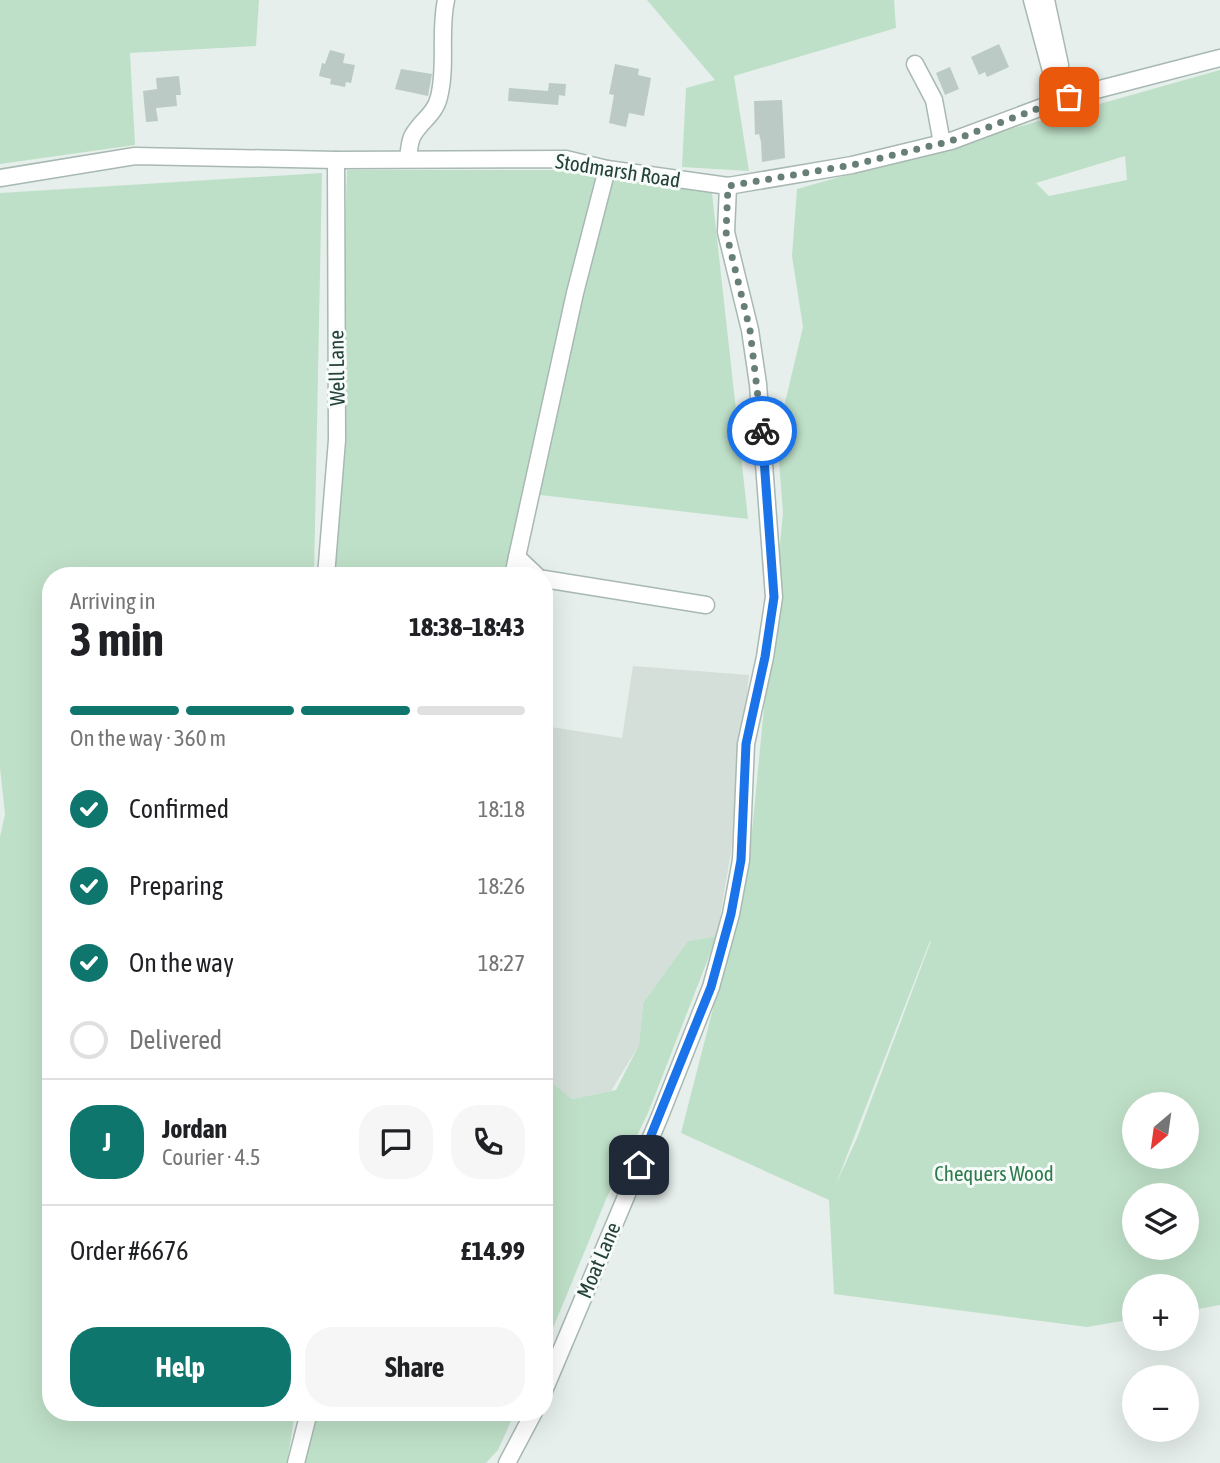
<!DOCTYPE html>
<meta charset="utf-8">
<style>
:root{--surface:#fff;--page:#f6f6f6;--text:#202124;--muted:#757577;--line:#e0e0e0;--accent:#0f766e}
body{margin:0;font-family:"Asap Condensed",sans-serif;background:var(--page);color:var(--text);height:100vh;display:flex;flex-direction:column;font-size:26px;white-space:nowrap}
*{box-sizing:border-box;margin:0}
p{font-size:23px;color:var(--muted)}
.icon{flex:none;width:38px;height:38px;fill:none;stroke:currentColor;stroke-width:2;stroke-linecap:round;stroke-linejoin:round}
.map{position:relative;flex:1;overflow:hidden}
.sheet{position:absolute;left:42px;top:567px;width:511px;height:854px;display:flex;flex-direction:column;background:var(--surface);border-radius:28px;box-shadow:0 7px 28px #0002}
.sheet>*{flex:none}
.needle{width:46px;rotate:209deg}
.controls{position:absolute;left:1122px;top:1092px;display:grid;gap:14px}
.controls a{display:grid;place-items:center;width:77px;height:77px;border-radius:50%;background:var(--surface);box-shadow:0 7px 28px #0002;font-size:35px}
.pin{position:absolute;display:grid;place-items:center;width:60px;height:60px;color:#fff;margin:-30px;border-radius:14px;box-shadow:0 4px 10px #0006}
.courier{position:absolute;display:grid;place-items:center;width:70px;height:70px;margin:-35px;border:5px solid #1a73e8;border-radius:50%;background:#fff;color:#222;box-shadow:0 2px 9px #0007}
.headline em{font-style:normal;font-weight:700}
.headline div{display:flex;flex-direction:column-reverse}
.headline{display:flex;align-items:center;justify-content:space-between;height:119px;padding:0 28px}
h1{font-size:46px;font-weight:700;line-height:52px}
.bar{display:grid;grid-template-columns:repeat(4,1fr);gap:10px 7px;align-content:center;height:84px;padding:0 28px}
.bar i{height:9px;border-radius:5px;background:var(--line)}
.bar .current{background:var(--accent)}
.bar p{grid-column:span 4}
.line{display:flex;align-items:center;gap:18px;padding:0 28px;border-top:2px solid var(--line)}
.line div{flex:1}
.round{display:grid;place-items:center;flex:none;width:74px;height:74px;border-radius:28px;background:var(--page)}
ol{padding:0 28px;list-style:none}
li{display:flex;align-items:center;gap:21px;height:77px}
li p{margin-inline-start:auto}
li .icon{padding:7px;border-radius:50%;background:var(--accent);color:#fff;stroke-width:4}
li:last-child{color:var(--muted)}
li i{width:38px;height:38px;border:4px solid var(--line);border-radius:50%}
.action{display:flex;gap:14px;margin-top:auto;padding:14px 28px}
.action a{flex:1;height:80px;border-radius:28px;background:var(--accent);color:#fff;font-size:28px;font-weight:700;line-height:80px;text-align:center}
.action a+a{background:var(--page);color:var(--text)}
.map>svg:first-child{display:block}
.built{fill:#d4dfda}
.green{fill:#bfe0c8;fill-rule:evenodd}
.building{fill:#bbcac4}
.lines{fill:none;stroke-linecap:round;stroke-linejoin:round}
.minor-casing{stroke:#a8b8b2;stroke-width:19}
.minor{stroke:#fff;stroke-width:16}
.done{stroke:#687f78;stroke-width:7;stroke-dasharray:0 12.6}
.route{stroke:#1a73e8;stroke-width:9}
.labels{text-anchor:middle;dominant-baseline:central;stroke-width:6;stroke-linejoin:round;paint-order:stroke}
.street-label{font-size:21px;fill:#24423a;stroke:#f7fbf9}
.park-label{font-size:21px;fill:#2d7a4b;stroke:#f7fbf9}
</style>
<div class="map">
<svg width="1220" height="1463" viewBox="0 0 1220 1463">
<rect width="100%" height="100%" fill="#e6efeb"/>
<polygon class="built" points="633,666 749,675 731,851 717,936 688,941 643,1003 639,1045 611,1091 572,1099 544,1076 544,726 622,738"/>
<g class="green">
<polygon points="0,0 259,0 256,46 130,53 135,145 0,164"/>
<polygon points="647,0 894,0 896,28 734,76 749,171 682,167 686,88 715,80"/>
<path d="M 1220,70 L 1220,1305 L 1187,1311 L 1186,1286 L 1134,1286 L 1134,1319 L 1087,1327 L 834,1294 L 829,1200 L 681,1133 L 748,872 L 783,513 L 777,436 L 803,327 L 792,256 L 797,189 ZM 1125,156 L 1127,180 L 1049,196 L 1036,183 ZM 931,941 L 857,1138 L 836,1184 L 930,941 ZM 1134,1104 L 1186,1104 L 1186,1157 L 1134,1157 ZM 1134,1195 L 1186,1195 L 1186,1248 L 1134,1248 Z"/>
<polygon points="347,170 563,170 712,193 748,519 523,493 507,576 334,576"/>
<polygon points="322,173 314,576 51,576 51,1412 295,1412 287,1463 0,1463 0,837 5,814 0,768 0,193"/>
<polygon points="717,936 648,1113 607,1197 544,1350 544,1076 572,1099 616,1090 639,1045 643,1003 688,941"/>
<polygon points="318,1412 515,1412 498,1450 486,1463 305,1463"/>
</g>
<g class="building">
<polygon points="999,44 1009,67 987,77 985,72 979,75 971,57"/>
<polygon points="330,50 345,54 343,63 355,65 351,83 346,82 345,87 330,84 331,79 319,76 322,63 325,64"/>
<polygon points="615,64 639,69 638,75 651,78 644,116 629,113 626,127 609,123 614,95 609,94"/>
<polygon points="950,67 959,89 945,95 936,73"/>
<polygon points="401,69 432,74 428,96 395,89"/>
<polygon points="179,76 181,95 176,95 177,106 156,108 158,121 146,122 143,91 157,89 156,78"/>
<polygon points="549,83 566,84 565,96 559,95 558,105 508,101 509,88 548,91"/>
<polygon points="782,100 785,158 762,162 761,142 759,134 755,135 754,101"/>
</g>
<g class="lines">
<defs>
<g id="minor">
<polyline points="1032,0 1059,101"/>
<polyline points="1046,0 1060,65"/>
<polyline points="915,64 934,100 942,143"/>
<path d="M 408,159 C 409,152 409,144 412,137 C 419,122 435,115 439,97 C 447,65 439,32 446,0"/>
<polyline points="0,178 135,156 336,160 566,159 607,169 728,186 852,165 951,141 1069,97 1220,58"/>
<polyline points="326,576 337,440 336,160"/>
<polyline points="513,576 517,557"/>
<polyline points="537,576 517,557 575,293 607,169"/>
<polyline points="544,579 706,605"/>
<polyline points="544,1391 660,1116 711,987 731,914 741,860 746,744 765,657 774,597 758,384 750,330 726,232 728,186"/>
<polyline points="296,1463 309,1412"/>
<polyline points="507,1463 534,1412"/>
</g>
</defs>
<use href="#minor" class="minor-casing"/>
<use href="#minor" class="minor"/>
</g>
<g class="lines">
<polyline class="done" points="762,431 750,330 726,232 728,186 852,165 951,141 1069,97"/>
<polyline class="route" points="639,1165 711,987 731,914 741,860 746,744 765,657 774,597 762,431"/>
</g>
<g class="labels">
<g class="street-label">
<text transform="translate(618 170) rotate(9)">Stodmarsh Road</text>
<text transform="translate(336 368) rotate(-91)">Well Lane</text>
<text transform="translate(598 1260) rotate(-67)">Moat Lane</text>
</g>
<g class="park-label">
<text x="994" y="1173">Chequers Wood</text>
</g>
</g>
</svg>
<div class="controls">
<a><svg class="needle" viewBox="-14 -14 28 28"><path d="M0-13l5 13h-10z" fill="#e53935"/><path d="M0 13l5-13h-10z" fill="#757577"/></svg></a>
<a><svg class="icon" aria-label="layers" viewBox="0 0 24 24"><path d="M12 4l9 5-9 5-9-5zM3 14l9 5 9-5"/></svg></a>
<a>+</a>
<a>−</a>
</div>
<div class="pin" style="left:1069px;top:97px;background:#ea580c"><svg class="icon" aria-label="bag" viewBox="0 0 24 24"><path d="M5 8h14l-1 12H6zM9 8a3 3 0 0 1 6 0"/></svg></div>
<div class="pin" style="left:639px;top:1165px;background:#1f2937"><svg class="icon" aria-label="home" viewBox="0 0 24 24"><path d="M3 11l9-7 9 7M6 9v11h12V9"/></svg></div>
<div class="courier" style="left:762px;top:431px"><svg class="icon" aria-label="bike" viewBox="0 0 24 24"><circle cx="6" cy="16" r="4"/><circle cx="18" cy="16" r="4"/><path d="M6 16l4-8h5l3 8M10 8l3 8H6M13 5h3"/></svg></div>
<section class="sheet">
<div class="headline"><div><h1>3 min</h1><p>Arriving in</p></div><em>18:38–18:43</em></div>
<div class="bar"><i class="current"></i><i class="current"></i><i class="current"></i><i></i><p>On the way · 360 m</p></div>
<ol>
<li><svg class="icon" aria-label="check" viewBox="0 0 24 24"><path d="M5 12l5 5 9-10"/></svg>Confirmed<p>18:18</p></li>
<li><svg class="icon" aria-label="check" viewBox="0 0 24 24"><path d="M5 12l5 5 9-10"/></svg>Preparing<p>18:26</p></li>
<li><svg class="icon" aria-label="check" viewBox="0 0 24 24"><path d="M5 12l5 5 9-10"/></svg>On the way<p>18:27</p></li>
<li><i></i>Delivered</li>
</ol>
<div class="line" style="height:126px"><b class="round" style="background:var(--accent);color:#fff">J</b><div><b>Jordan</b><p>Courier · 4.5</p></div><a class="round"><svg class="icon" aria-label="chat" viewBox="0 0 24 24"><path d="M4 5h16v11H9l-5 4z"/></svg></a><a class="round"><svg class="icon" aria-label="phone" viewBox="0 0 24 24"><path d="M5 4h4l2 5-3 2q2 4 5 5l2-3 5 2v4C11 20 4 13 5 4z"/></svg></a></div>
<div class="line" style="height:91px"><div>Order #6676</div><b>£14.99</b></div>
<div class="action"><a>Help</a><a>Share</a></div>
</section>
</div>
